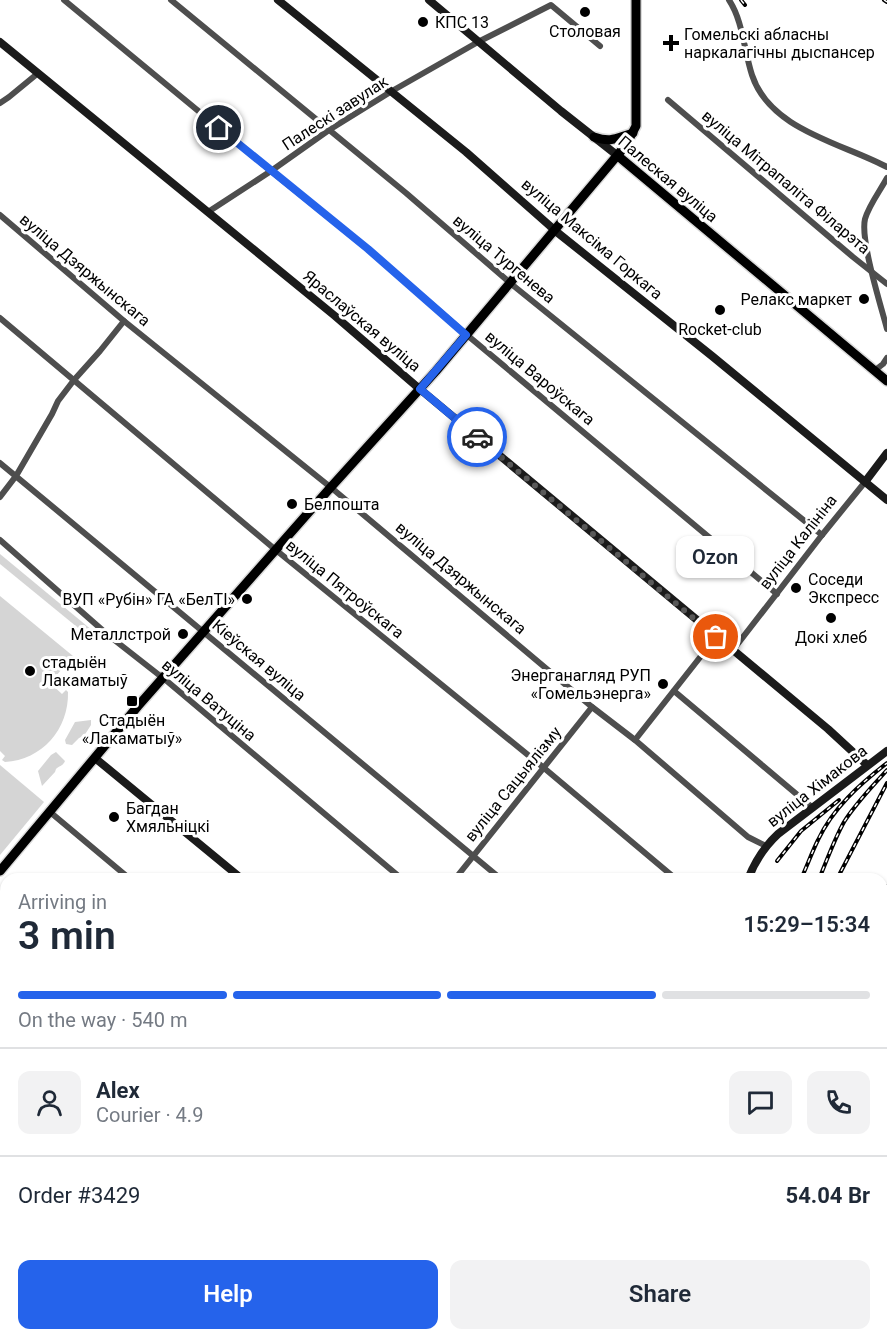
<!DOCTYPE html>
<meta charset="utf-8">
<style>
:root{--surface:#fff;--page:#f2f2f3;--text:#1f2937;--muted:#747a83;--line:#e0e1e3;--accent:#2563eb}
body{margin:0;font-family:Roboto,sans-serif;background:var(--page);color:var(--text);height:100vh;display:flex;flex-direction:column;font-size:22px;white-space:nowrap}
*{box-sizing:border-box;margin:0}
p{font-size:20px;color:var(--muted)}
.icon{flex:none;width:33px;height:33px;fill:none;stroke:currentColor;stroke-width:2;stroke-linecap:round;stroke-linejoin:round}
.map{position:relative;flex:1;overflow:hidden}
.sheet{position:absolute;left:0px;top:873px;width:888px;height:468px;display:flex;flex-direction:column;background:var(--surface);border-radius:18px 18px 0 0;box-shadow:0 2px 4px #0004}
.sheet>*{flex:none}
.pin{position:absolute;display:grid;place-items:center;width:51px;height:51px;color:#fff;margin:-26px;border:3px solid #fff;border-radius:50%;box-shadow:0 2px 6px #0007}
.courier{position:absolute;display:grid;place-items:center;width:60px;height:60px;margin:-30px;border:4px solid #2563eb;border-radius:50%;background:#fff;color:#222;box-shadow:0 2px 8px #0007}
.bubble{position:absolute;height:42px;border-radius:12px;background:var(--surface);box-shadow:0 2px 4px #0004;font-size:20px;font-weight:600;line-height:42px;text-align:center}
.headline em{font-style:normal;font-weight:600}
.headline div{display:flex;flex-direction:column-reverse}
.headline{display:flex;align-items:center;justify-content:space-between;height:102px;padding:0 18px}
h1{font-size:39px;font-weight:600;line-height:45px}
.bar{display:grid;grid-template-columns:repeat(4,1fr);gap:9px 6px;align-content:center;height:72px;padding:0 18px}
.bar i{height:8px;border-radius:4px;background:var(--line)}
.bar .selected{background:var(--accent)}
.bar p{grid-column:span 4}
.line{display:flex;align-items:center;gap:15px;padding:0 18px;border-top:2px solid var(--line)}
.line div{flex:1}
.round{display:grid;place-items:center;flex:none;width:63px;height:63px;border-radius:12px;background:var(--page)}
.button{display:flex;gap:12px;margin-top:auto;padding:12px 18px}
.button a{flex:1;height:69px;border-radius:12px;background:var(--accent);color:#fff;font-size:24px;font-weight:600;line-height:69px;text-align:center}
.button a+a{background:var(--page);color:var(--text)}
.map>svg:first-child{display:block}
.green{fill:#d5d5d5}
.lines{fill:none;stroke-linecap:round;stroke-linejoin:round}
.primary-casing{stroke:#dbdbdb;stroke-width:12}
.street{stroke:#4e4e4e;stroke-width:6}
.secondary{stroke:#1b1b1b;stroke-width:8}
.primary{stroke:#000;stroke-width:9}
.rail-casing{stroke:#000;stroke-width:4}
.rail{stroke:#fff;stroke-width:1.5;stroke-dasharray:4.5;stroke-linecap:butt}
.done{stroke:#595959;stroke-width:6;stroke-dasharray:0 10.8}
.route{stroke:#2563eb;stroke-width:8}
.poi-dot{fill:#000;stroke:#fff;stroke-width:2}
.labels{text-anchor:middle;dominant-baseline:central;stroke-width:6;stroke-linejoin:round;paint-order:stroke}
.poi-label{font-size:16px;fill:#000;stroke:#fff;text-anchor:start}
.street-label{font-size:16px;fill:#000;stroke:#fff}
</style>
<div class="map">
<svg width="887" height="1341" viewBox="0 0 887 1341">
<rect width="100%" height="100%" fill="#fff"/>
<g class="green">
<polygon points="0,554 93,631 88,636 0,564"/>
<path d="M 0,596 L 73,656 L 50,683 L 62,694 L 66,690 L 68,692 C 69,729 42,760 5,762 L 2,760 L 5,756 L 0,751 Z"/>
<polygon points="91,720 91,725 84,736 79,738 72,745 66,744 65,740 75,722"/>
<path d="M 56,752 L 65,761 C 63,766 59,766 56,769 L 55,772 L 42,786 L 38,771 L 51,755 Z"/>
<polygon points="0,765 44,802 0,855"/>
</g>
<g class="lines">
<defs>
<g id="primary">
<path d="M 594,137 C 612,143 616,138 633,133"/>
<polyline points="618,156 887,381"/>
<polyline points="0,871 138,706 331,487 436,371 626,145 636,126 636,0"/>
</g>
</defs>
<use href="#primary" class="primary-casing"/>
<g class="street">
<polyline points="64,0 271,171 368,249 467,335 777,594"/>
<polyline points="171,0 406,193 515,287 822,535"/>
<path d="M 729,0 C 743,21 744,51 752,75 C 770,130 842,143 887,167"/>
<polyline points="668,100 853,257 887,284"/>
<polyline points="0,103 9,97 37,74"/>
<path d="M 887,178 C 880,191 869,205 865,219 C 860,240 881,306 887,329"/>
<polyline points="208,212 271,171 329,130 392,91 478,42 551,5 600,46"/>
<polyline points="0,215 124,321 334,490 592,707 635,740 748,837 766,846"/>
<polyline points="0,318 271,546 544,768 676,879"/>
<polyline points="874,371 883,364 887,358"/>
<polyline points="0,463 501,879"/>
<polyline points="0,497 16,476 52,414 58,401 74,380 100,351 124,321"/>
<polyline points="0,540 108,635 168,682 402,879"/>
<polyline points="733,650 822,535 865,482"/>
<polyline points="674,691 813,808"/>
<polyline points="635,740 716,637"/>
<polyline points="50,812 130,879"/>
<polyline points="455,879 592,707"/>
<polyline points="0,931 6,936"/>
<polyline points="489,1335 496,1341"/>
<polyline points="262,1341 267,1335"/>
</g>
<g class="secondary">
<polyline points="278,0 466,152 558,233 712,356 887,500"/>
<polyline points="429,0 561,111 618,156"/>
<polyline points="0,42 335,316 415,385 828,729 867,765"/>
<polyline points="865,482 887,453"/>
<polyline points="95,758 242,879"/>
<path d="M 748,879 C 755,861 764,847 778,834 L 887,751"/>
<polyline points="0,1024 6,1029"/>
<polyline points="0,1241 6,1246"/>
<polyline points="111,1335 119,1341"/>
<polyline points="377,1335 383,1341"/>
<polyline points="656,1341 658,1335"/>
<polyline points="882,1341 887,1328"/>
</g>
<use href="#primary" class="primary"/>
<defs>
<g id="rail">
<polyline points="741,0 745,5"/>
<polyline points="884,0 887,2"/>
<polyline points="777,861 801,831 839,800"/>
<path d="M 801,879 C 807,866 812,852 818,840 C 833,808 860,784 887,763"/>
<path d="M 819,879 C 827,860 834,840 844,822 C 856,803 872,787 887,770"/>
<polyline points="837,879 887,783"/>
<polyline points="882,897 887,886"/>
<polyline points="882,1115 887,1104"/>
<polyline points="882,1147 887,1135"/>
<polyline points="882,1178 887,1166"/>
<polyline points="729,1335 729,1341"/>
<polyline points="739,1341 740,1335"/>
<polyline points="754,1341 756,1335"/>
<polyline points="782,1341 784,1335"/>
<polyline points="800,1341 802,1335"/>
<polyline points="815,1341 817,1335"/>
</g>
</defs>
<use href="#rail" class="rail-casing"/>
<use href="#rail" class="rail"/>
</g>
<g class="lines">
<polyline class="done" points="477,437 716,637"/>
<polyline class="route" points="219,128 368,249 466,335 420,389 477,437"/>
</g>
<g class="poi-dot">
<circle cx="585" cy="12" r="6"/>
<circle cx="423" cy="22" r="6"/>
<path d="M668 34h6v6h6v6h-6v6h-6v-6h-6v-6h6z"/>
<circle cx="864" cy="299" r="6"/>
<circle cx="720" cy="310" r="6"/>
<circle cx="292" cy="504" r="6"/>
<circle cx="796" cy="588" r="6"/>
<circle cx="247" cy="599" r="6"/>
<circle cx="831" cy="618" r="6"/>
<circle cx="183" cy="634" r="6"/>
<circle cx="30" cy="671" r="6"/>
<circle cx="663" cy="684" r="6"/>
<rect x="126" y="695" width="12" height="12" rx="3"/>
<circle cx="114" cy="817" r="6"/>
</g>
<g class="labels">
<g class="poi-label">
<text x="435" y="22">КПС 13</text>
<text x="585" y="31" text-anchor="middle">Столовая</text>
<text x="684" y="34">Гомельскі абласны<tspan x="684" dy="18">наркалагічны дыспансер</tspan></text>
<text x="852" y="299" text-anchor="end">Релакс маркет</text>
<text x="720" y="329" text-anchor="middle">Rocket-club</text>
<text x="304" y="504">Белпошта</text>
<text x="808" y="579">Соседи<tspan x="808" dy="18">Экспресс</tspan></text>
<text x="235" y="599" text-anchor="end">ВУП «Рубін» ГА «БелТІ»</text>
<text x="171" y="634" text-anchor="end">Металлстрой</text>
<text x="831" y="637" text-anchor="middle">Докі хлеб</text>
<text x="42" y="662">стадыён<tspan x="42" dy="18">Лакаматыў</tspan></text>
<text x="651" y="675" text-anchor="end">Энерганагляд РУП<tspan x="651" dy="18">«Гомельэнерга»</tspan></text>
<text x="132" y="720" text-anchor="middle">Стадыён<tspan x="132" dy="18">«Лакаматыў»</tspan></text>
<text x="126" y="808">Багдан<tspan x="126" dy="18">Хмяльніцкі</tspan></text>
</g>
<g class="street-label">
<text transform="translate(335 113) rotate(-33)">Палескі завулак</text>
<text transform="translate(668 179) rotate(40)">Палеская вуліца</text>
<text transform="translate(786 182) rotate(40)">вуліца Мітрапаліта Філарэта</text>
<text transform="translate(592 239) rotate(40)">вуліца Максіма Горкага</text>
<text transform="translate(504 259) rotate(40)">вуліца Тургенева</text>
<text transform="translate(85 270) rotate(40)">вуліца Дзяржынскага</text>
<text transform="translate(362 321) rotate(40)">Яраслаўская вуліца</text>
<text transform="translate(540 378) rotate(40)">вуліца Вароўскага</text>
<text transform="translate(798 542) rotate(-52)">вуліца Калініна</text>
<text transform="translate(461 578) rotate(40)">вуліца Дзяржынскага</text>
<text transform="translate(345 589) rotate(39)">вуліца Пятроўскага</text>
<text transform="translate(259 660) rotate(40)">Кіеўская вуліца</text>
<text transform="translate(209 700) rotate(40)">вуліца Ватуціна</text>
<text transform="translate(513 784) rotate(-51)">вуліца Сацыялізму</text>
<text transform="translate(817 786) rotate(-38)">вуліца Хімакова</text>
</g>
</g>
</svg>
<div class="pin" style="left:716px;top:637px;background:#ea580c"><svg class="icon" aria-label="bag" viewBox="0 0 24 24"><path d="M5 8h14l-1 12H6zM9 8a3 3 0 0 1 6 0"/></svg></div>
<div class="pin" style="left:219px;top:128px;background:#1f2937"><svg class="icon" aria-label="home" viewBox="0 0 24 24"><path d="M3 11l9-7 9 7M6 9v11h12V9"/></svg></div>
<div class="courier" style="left:477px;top:437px"><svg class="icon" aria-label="car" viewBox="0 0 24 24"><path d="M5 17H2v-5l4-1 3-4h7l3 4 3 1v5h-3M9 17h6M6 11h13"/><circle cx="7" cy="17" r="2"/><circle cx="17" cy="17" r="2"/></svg></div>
<div class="bubble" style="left:676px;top:536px;width:78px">Ozon</div>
<section class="sheet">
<div class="headline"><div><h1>3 min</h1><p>Arriving in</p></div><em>15:29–15:34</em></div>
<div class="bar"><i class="selected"></i><i class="selected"></i><i class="selected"></i><i></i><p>On the way · 540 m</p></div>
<div class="line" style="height:108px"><a class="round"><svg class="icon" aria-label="person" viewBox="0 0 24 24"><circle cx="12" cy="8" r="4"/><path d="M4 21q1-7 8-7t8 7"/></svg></a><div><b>Alex</b><p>Courier · 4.9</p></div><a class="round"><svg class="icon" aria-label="chat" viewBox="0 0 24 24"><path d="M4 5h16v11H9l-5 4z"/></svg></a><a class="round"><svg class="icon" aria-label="phone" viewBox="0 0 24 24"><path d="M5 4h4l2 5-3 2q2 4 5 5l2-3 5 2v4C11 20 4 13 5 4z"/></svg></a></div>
<div class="line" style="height:78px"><div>Order #3429</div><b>54.04 Br</b></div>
<div class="button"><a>Help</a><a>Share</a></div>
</section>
</div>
